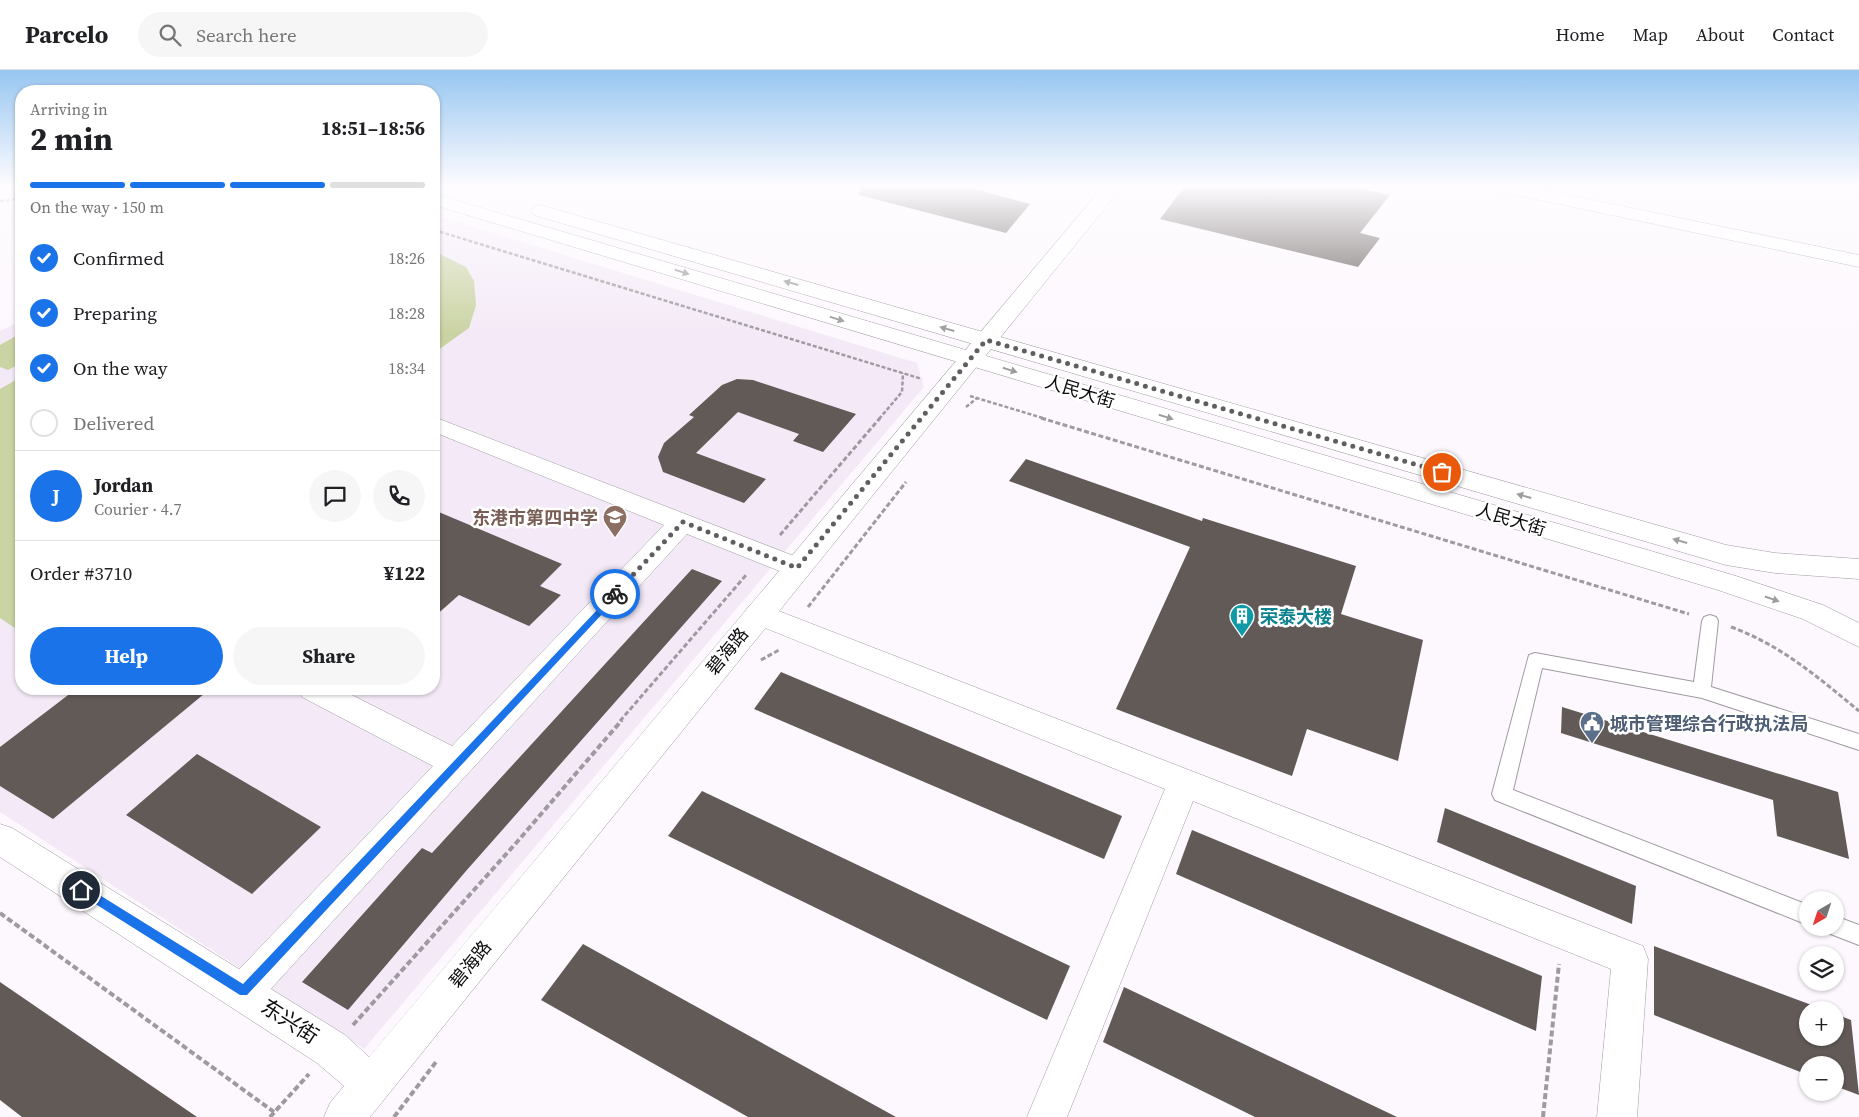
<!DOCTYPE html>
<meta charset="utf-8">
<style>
:root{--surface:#fff;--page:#f6f6f6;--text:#202124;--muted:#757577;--line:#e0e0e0;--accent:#1a73e8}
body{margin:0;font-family:"Source Serif 4","Noto Sans SC",serif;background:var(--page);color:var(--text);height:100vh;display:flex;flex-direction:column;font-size:19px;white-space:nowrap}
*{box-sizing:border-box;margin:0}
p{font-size:16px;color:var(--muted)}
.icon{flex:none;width:28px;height:28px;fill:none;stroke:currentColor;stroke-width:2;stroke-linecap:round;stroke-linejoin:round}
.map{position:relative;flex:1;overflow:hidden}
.side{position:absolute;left:15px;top:15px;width:425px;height:610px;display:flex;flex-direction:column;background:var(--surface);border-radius:20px;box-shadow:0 1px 4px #0004}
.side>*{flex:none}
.needle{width:32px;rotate:219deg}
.controls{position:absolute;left:1799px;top:821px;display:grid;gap:10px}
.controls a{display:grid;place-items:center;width:45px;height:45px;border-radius:50%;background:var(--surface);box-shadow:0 1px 4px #0004;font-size:25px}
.pin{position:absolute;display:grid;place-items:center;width:42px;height:42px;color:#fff;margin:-21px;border:2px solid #fff;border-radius:50%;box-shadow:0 1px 5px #0007}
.courier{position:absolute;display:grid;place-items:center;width:50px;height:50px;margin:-25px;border:4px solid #1a73e8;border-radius:50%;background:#fff;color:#222;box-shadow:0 1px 6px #0007}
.summary em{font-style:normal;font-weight:700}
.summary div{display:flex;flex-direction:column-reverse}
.summary{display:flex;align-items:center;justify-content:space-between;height:85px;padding:0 15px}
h1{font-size:32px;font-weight:700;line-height:38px}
.bar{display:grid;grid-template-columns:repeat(4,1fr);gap:8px 5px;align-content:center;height:60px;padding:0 15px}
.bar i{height:6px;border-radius:4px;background:var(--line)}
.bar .on{background:var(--accent)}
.bar p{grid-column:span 4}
.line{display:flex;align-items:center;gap:12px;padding:0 15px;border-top:1px solid var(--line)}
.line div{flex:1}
.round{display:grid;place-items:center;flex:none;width:52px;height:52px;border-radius:26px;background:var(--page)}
ol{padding:0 15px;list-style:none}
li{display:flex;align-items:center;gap:15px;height:55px}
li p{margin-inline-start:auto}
li .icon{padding:5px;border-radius:50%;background:var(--accent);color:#fff;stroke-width:4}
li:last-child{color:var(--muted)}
li i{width:28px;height:28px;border:2px solid var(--line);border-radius:50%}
.button{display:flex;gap:10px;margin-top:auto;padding:10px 15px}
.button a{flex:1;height:58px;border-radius:30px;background:var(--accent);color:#fff;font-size:20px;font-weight:700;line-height:58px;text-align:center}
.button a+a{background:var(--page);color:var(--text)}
header{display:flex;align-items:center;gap:30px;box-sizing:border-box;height:70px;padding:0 25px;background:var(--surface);border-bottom:1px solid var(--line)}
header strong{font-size:24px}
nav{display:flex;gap:28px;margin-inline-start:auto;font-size:18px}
.search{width:350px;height:45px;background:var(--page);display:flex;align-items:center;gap:12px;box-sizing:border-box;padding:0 18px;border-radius:28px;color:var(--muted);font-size:19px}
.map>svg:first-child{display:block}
.built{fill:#f4eaf7}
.green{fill:#cad3a3}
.building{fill:#615a57}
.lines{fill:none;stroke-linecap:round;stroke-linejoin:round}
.service-casing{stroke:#9f9aa0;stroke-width:2}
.minor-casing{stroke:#9f9aa0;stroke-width:1}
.tertiary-casing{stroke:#9f9aa0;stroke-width:1}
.secondary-casing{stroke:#9f9aa0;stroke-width:1}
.path-far2{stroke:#9e9a9f;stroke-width:2.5;stroke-dasharray:4 2;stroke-linecap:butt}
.path-far1{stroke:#9e9a9f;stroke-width:3;stroke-dasharray:5 2.5;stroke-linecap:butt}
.path{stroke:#9e9a9f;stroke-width:4;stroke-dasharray:6 3;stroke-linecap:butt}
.service{fill:#fff;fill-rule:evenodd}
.minor{fill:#fff;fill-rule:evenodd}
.tertiary{fill:#fff;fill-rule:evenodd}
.secondary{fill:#fff;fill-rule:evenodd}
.oneway{fill:#9e9d9e}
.route{fill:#1a73e8}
.done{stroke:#615e61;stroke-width:5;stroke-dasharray:0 9}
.labels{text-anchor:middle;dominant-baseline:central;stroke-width:5;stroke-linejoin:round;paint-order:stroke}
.street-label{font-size:18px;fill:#0d0b0d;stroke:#fff}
.education-label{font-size:18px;font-weight:bold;fill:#785e54;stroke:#fff;text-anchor:end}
.culture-label{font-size:18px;font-weight:bold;fill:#0d838f;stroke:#fff;text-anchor:start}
.service-label{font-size:18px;font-weight:bold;fill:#4e5e75;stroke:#fff;text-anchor:start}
.near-street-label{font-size:21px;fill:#0d0b0d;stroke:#fff}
</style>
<header>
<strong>Parcelo</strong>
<div class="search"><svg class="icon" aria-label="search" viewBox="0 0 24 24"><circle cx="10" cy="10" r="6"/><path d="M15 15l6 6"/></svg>Search here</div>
<nav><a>Home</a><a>Map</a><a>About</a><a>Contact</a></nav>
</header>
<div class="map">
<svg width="1859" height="1047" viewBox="0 0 1859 1047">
<rect width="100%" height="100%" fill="#fdf8fe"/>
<polygon class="built" points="434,145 917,293 924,317 364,979 0,742 0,261 21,251 21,619 434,619"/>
<g class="green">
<polygon points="434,181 466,197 474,211 476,235 469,258 434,283"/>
<polygon points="21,263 21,293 8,300 0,297 0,275"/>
<polygon points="21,307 21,562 0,548 0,319"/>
</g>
<g class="building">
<polygon points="860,117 968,117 1030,134 1006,163 859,125"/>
<polygon points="1184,117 1356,117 1390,125 1360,163 1380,168 1358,197 1160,149"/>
<polygon points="737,309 753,310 856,344 823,382 793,371 799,364 738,342 696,383 766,409 744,433 663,402 658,387 664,373 694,347 689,345 722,315"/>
<polygon points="1026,389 1202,451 1203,448 1356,496 1341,544 1423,570 1398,691 1307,659 1292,706 1116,639 1190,477 1009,411"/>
<polygon points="434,440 562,494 540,516 561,525 529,556 459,525 434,547"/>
<polygon points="692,499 722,511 466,801 348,940 302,912 422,778 432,783"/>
<polygon points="781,602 1122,746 1104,789 754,639"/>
<polygon points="76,619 210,619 53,749 0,716 0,677"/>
<polygon points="1562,637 1838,722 1849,789 1777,766 1773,730 1561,663"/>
<polygon points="197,684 321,757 252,824 126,745"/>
<polygon points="702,721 1070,896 1047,950 668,766"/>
<polygon points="1445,738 1636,816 1632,854 1437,772"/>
<polygon points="1192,760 1542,906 1536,961 1176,804"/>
<polygon points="583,874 896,1047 748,1047 541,930"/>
<polygon points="1654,876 1825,940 1808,940 1808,968 1835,968 1835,944 1851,950 1859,1025 1835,1016 1835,995 1808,995 1808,1005 1654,945"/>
<polygon points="0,912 197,1047 22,1047 0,1030"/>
<polygon points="1124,917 1397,1047 1255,1047 1103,972"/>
</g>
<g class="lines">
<defs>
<g id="service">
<polygon points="1710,545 1716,547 1718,551 1711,617 1859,664 1859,680 1702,628 1542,598 1513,720 1808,835 1808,855 1495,730 1492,724 1529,585 1535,583 1694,612 1702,551 1704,547"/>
<polygon points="1835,846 1859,855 1859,875 1828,863 1825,858 1835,858"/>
</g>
<g id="minor">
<polygon points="1493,117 1529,117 1859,185 1859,197 1502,122 1496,121"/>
<polygon points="434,347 807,491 810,498 807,505 797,508 687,464 257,934 244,939 231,934 226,921 231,908 433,696 302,627 298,619 340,619 452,676 664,455 434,362"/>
<polygon points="758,533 1643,876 1648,889 1637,1047 1597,1047 1611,899 1193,731 1067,1047 1027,1047 1165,719 748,551 744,544 748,537"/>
</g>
<polygon id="tertiary" points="1103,117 1122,117 370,1047 324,1047 330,1033 344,1016 317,993 0,787 0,754 12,758 345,965 369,987"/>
<g id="secondary">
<polygon points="434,124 1736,506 1823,535 1859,553 1859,577 1803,549 1718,520 434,135"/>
<polygon points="540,135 1726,475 1775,483 1859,489 1859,509 1775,503 1726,495 534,145 531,141 534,137"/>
</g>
</defs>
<use href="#service" class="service-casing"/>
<use href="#minor" class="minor-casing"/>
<use href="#tertiary" class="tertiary-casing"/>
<use href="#secondary" class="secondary-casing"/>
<g class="path-far2">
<polyline points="0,131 21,128"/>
<polyline points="434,160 922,309"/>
<polyline points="970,326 1046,349"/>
<polyline points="966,337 977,328"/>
<polyline points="879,349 902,322 903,303"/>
</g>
<g class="path-far1">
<polyline points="1041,348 1689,544"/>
<polyline points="780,465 880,348"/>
<polyline points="808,537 906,412"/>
<path d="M 1731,557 C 1781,575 1819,608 1859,641"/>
<polyline points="761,590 779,580"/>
<polyline points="620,651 747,504"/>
</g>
<g class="path">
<polyline points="0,843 274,1042"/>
<polyline points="353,955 517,772 622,650"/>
<polyline points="270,1047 309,1004"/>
<polyline points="394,1047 436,992"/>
<polyline points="1543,1047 1559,894"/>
</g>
<use href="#service" class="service"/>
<use href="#minor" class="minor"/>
<use href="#tertiary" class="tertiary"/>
<use href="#secondary" class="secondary"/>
</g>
<defs><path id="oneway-solid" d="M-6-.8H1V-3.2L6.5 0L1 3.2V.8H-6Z" transform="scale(1.25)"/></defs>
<g class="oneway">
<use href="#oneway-solid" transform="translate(682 202) rotate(17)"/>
<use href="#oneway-solid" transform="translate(791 213) rotate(-164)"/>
<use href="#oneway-solid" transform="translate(837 249) rotate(17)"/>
<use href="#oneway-solid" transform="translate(947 259) rotate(-164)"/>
<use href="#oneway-solid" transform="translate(1010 300) rotate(17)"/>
<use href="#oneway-solid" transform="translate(1166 347) rotate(17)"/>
<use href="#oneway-solid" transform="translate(1524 426) rotate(-164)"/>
<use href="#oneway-solid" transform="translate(1680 471) rotate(-164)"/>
<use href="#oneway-solid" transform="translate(1772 529) rotate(19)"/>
</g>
<linearGradient id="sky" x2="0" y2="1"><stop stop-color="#97c6f1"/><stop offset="0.44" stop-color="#fefcff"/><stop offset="1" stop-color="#fefcff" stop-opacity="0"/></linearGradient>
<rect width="1859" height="264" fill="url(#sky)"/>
<polygon class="route" points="615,521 618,522 618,527 247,925 240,925 78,823 78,816 85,816 243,914"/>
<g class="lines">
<polyline class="done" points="615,524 683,452 797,498 986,270 1442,402"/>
</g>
<defs>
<symbol id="school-pin" viewBox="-11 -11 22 30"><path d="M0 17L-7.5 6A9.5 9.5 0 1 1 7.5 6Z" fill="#8d6e63" stroke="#fff"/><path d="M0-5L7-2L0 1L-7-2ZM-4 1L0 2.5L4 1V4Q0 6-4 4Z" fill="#fff"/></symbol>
<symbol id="building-pin" viewBox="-11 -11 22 30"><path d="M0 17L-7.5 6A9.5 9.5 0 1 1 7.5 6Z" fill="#0f9aa8" stroke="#fff"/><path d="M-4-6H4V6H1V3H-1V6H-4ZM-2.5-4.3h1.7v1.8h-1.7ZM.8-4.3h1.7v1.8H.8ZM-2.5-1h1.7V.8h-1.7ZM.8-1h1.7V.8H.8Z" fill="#fff"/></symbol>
<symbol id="civic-pin" viewBox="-11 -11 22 30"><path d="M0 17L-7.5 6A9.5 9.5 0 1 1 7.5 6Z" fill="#5c6f8a" stroke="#fff"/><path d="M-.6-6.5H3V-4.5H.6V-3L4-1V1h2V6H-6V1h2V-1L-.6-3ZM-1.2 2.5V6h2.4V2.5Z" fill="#fff"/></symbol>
</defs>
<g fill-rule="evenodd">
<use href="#school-pin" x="601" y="433" width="28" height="38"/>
<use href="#building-pin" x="1228" y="532" width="28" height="38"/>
<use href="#civic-pin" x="1578" y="639" width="28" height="38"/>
</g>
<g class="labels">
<g class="street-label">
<text transform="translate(1080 321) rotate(17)">人民大街</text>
<text transform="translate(1511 449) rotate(17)">人民大街</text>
<text transform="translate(727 581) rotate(-51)">碧海路</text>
<text transform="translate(470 894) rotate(-51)">碧海路</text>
</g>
<g class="education-label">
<text x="598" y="447">东港市第四中学</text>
</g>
<g class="culture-label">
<text x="1260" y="546">荣泰大楼</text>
</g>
<g class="service-label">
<text x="1610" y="653">城市管理综合行政执法局</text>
</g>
<g class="near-street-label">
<text transform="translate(290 951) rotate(33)">东兴街</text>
</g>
</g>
</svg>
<div class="controls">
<a><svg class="needle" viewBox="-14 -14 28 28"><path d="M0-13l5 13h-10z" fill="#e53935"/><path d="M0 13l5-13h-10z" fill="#757577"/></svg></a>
<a><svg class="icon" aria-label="layers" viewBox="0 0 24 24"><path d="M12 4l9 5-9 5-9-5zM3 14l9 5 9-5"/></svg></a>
<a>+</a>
<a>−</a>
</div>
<div class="pin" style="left:1442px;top:402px;background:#ea580c"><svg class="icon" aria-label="bag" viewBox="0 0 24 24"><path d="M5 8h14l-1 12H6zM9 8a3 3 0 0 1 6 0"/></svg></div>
<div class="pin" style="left:81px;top:820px;background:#1f2937"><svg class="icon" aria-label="home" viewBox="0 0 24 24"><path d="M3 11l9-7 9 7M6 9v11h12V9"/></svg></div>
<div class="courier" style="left:615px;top:524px"><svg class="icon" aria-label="bike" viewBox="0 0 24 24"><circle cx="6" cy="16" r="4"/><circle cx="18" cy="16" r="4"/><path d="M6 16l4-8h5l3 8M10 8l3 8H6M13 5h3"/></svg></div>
<section class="side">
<div class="summary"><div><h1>2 min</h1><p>Arriving in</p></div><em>18:51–18:56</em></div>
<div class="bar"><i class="on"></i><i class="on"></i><i class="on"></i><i></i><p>On the way · 150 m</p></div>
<ol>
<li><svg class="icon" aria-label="check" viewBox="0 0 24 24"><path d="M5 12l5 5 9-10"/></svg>Confirmed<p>18:26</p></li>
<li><svg class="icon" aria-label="check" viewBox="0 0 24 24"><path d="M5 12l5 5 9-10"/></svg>Preparing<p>18:28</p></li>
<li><svg class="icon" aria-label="check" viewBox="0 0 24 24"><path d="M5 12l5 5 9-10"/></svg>On the way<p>18:34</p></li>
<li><i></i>Delivered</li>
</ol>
<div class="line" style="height:90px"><b class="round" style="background:var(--accent);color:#fff">J</b><div><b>Jordan</b><p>Courier · 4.7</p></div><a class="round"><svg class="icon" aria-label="chat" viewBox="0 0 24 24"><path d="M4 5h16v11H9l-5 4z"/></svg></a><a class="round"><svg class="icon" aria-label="phone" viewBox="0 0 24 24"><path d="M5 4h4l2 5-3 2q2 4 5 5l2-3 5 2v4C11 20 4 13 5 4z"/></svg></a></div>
<div class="line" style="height:65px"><div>Order #3710</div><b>¥122</b></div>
<div class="button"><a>Help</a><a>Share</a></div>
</section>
</div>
